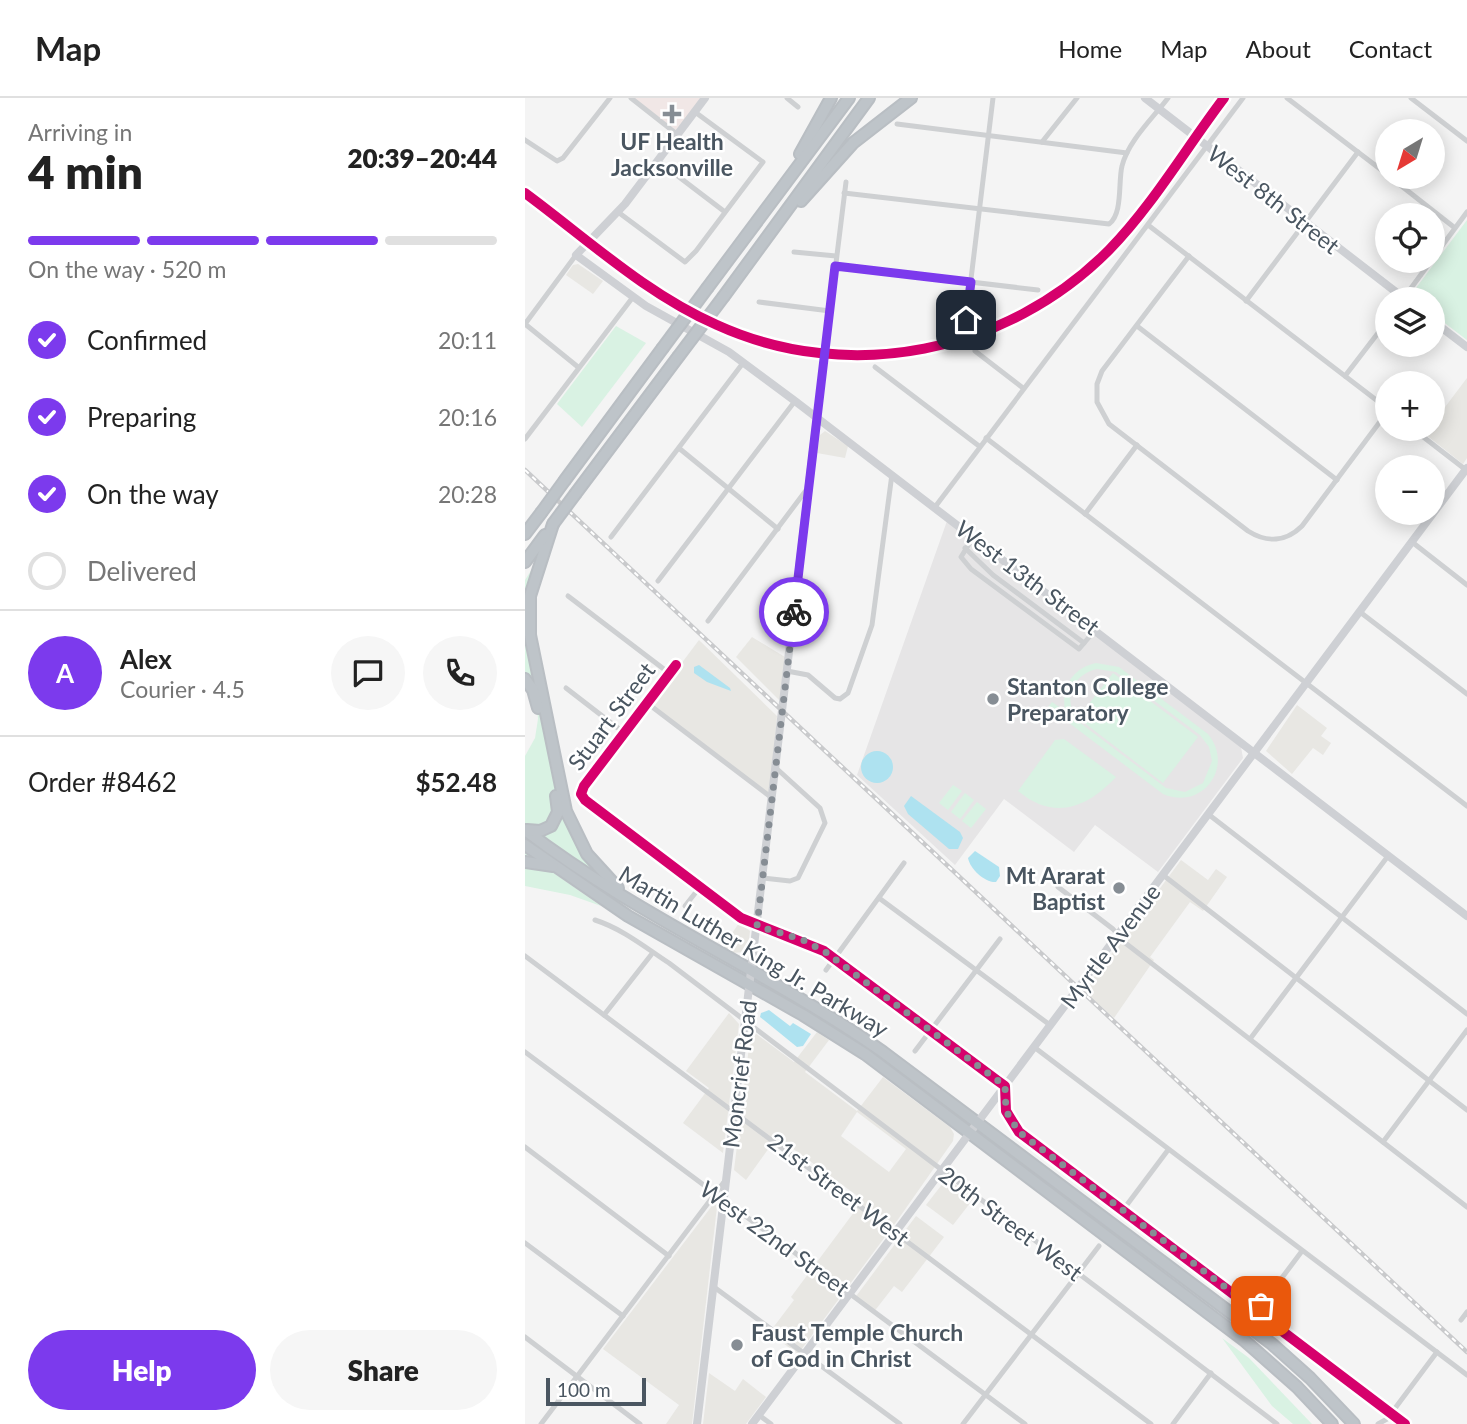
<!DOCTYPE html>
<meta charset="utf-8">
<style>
:root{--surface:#fff;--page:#f6f6f6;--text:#222;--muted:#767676;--line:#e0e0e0;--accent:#7c3aed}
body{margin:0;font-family:Lato,sans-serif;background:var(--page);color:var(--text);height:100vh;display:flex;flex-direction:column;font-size:26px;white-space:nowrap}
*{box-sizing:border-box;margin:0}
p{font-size:23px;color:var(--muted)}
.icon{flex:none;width:38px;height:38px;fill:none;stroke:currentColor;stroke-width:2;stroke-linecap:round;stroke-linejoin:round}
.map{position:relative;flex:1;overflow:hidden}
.drawer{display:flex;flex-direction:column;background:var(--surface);width:525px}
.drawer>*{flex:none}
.needle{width:46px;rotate:218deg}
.controls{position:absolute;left:850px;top:21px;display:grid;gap:14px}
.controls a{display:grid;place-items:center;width:70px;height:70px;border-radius:50%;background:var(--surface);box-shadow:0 4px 18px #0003;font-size:35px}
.scale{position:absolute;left:21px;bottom:18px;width:100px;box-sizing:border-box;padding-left:7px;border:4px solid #4a5661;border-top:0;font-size:19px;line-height:24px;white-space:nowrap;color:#4a5661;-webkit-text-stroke:5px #fff;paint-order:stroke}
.pin{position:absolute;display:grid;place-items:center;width:60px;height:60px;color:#fff;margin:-30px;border-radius:14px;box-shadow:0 4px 10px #0006}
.courier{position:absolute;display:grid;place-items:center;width:70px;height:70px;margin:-35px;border:5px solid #7c3aed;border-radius:50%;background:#fff;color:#222;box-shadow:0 2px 9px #0007}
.head em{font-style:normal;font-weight:800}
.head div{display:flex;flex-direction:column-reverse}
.head{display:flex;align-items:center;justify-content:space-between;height:119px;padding:0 28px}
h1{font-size:46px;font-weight:800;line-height:52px}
.bar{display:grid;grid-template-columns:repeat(4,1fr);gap:10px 7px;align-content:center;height:84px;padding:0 28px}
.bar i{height:9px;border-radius:5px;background:var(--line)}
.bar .current{background:var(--accent)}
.bar p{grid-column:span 4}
.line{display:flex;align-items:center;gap:18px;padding:0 28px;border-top:2px solid var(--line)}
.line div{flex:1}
.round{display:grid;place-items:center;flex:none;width:74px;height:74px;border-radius:37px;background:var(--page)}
ol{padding:0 28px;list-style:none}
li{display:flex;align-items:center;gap:21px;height:77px}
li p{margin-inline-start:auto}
li .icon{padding:7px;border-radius:50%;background:var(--accent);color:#fff;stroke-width:4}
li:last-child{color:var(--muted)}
li i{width:38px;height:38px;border:4px solid var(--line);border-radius:50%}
.primary-button{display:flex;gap:14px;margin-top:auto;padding:14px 28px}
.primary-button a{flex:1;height:80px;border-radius:42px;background:var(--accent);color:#fff;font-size:28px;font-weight:800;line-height:80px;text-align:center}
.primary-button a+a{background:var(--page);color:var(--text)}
header{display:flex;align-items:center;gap:42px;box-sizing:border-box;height:98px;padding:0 35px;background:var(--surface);border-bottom:2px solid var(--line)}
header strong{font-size:33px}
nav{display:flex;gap:38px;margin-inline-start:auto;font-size:24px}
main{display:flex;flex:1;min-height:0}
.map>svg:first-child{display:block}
.commercial{fill:#e8e7e3;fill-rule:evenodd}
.education{fill:#e6e5e6}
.medical{fill:#f1e7e6}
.green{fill:#d9f2e3;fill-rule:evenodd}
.water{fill:#aee2f0}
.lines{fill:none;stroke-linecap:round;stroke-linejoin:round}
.highway-casing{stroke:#b9bec3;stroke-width:14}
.street{stroke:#ced0d2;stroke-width:5}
.secondary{stroke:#ced0d4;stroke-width:8}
.highway{stroke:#bec4c9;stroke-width:10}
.rail-casing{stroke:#c9cacc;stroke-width:4.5}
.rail{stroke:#fff;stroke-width:2;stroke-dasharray:5;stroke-linecap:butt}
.highway-bridge-casing{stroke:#b9bec3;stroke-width:14;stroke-linecap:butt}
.highway-bridge{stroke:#bec4c9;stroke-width:10}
.cycleway-casing{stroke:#fff;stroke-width:15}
.cycleway{stroke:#d6006c;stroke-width:10}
.done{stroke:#868d94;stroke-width:7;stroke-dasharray:0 12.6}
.route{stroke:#7c3aed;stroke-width:9}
.poi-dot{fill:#868d94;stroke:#fff;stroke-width:2.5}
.labels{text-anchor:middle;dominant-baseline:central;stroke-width:5;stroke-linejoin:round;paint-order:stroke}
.poi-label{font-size:23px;font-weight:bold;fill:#4a5661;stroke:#fff;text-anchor:start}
.street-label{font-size:23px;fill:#4a5661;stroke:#fff}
</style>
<header>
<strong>Map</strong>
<nav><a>Home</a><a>Map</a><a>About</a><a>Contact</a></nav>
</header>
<main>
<section class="drawer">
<div class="head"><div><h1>4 min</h1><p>Arriving in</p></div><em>20:39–20:44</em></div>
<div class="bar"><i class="current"></i><i class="current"></i><i class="current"></i><i></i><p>On the way · 520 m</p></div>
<ol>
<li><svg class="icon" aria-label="check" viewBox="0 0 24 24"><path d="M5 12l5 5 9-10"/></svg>Confirmed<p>20:11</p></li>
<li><svg class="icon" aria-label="check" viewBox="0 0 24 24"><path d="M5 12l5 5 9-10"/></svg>Preparing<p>20:16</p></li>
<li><svg class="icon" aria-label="check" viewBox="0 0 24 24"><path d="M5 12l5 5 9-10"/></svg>On the way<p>20:28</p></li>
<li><i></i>Delivered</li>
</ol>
<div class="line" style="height:126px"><b class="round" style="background:var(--accent);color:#fff">A</b><div><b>Alex</b><p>Courier · 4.5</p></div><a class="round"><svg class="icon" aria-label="chat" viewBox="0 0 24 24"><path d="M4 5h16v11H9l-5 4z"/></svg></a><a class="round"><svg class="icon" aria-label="phone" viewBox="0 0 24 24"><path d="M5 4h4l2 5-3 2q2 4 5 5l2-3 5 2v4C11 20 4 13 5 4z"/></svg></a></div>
<div class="line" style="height:91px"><div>Order #8462</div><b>$52.48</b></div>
<div class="primary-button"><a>Help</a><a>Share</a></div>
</section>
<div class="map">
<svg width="942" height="1326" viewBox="0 0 942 1326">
<rect width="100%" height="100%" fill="#f4f4f4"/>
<g class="commercial">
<polygon points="53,166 78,183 68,196 41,177 48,167"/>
<polygon points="942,280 942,360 938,366 900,336 908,331 908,325"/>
<polygon points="300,333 323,348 320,360 292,355 295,337"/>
<polygon points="227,539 260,559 255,603 211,559"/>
<polygon points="174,542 252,618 245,696 126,606"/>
<polygon points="772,607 802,630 796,638 806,645 798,657 788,650 767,676 741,653"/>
<polygon points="656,762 683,782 691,771 702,779 678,813 665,804 625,859 629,862 589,920 559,893"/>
<polygon points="214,825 225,833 223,850 219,854 208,855 197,850"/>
<polygon points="204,915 214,926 198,1055 158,1025 184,990 161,973"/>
<path d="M 226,932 L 269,964 L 292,934 L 304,942 L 280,974 L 332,1013 L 358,979 L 425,1029 L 429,1036 L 428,1043 L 374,1120 L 273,1256 L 244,1235 L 269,1202 L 266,1199 L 338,1102 L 252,1039 L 221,1082 L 209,1072 ZM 332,1014 L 381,1051 L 364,1074 L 316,1038 Z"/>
<polygon points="422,1080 449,1100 428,1127 401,1107"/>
<polygon points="193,1100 167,1326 141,1326 154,1307 78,1251"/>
<polygon points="391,1118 419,1139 377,1194 369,1188 348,1215 329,1201"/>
<polygon points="184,1275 210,1293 218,1281 241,1299 221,1326 178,1326"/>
</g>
<polygon class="education" points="422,423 716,649 718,660 633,774 570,727 549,754 479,701 430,767 332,677"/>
<polygon class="medical" points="109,0 176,0 152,33"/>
<g class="green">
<polygon points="942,122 942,242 908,216 908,201 889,201 885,198"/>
<polygon points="91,228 121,245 57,329 32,306"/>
<polygon points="11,465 2,498 31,688 60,760 73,776 0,725 0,658 10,640 13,621 12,610 0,586 0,482"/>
<path d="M 571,565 L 594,569 L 683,636 C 710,669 677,713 638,696 L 523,609 L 527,604 L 540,613 C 536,590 547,570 571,565 ZM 572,571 L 591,574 L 675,637 L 684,649 L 687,663 L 678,685 L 660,694 L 641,690 L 554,624 C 537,603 546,577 572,571 Z"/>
<polygon points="588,575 673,639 638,685 553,620"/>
<path d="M 539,641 L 591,679 C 562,710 529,723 493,693 L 530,642 Z"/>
<polygon points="428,687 437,693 423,712 414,705"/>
<polygon points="440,695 449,702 435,721 426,714"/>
<polygon points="452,704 461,711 446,730 437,723"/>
<polygon points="0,755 76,808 45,797 0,788"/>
<polygon points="697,1240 724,1260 787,1326 768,1326 747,1308"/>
</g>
<g class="water">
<polygon points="174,567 205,590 206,593 182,584 169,575 169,569"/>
<circle cx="352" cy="669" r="16"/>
<polygon points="386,698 435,734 438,740 433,751 424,751 383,716 379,708"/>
<path d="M 450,753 L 474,769 L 475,778 L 471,784 C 460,785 445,771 443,760 Z"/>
<polygon points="244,912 265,928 268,925 286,936 278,948 272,949 235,919 236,915"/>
</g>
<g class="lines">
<defs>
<g id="highway">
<polyline points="275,56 306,0"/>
<polyline points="276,103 328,45 386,0"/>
<polyline points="183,189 324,0"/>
<polyline points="199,198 344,0"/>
<polyline points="40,382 137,251"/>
<polyline points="51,395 153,259"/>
<polyline points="28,426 5,498 5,537 41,713 62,756 93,790"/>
<polyline points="0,436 16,415"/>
<polyline points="0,464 20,437"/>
<polyline points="0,581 8,592 13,610"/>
<path d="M 0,732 C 112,818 243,873 358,954 L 747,1246 L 785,1280 L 829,1326"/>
<polyline points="2,732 15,733 26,728 33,714 31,698"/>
<polyline points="0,747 103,818 278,917 340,956 720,1243 772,1289 807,1326"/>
<polyline points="0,764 28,768"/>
</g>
</defs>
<use href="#highway" class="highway-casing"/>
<g class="street">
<polyline points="106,0 153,37"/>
<polyline points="262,0 273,9"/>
<polyline points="762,0 863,77"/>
<polyline points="886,0 942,43"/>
<polyline points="372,26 602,55"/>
<polyline points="0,42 32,63 38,60 85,0"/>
<polyline points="517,44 552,0"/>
<polyline points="133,63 200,114"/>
<polyline points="865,79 930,130"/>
<path d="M 319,95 L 584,126 C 598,116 593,84 597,68 C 603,43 628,20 643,0"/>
<polyline points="93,114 160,164 171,153 238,64 170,14"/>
<polyline points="623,127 863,311"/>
<polyline points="269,154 311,158"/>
<path d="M 664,158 L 577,273 L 572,286 L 572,304 L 584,326 L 723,433 C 742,445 761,444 777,428 L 863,313"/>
<polyline points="908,160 942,114"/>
<polyline points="310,168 513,192"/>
<polyline points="878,201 906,163"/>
<polyline points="721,203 833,54"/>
<polyline points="234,204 305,213"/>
<polyline points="441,222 468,0"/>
<polyline points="0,226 51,157"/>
<polyline points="0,226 53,269"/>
<polyline points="612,228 812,382"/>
<polyline points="450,253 498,290"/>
<polyline points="350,269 454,348"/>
<polyline points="820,278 863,222"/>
<polyline points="292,319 321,84"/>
<polyline points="888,331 941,372"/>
<polyline points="461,340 942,708"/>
<polyline points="0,341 108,199"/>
<polyline points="155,351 253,431"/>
<polyline points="410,409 718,0"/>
<polyline points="560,416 612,347"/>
<polyline points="449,438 436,459 446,471 554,551 571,531"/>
<polyline points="86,439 218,265"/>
<polyline points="887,444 942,487"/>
<polyline points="440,450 468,477 559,545"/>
<polyline points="133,483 270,303"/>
<polyline points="43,498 144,575"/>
<polyline points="835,514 942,596"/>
<polyline points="183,523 282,391"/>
<polyline points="151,567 59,688 56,696 60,702 216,820 299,853 473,983 480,988 481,1013 494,1034 880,1326"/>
<polyline points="262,573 283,577 310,600 315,601 323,595 347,527 367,376"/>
<polyline points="41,590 98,634"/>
<polyline points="122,605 247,700"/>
<polyline points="683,716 942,916"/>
<polyline points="638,777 942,1012"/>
<polyline points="238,780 265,783 273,780 300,725 295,710 251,670"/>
<polyline points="533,789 588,831 599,844 942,1109"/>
<polyline points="354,800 525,927"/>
<polyline points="160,808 175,789"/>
<path d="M 70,822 C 98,831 121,850 144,865 L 752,1326"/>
<polyline points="0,858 626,1326"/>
<polyline points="301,872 379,765"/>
<polyline points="79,917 126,857"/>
<polyline points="725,941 863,758"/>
<polyline points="509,949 942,1277"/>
<polyline points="390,953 475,841"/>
<polyline points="0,954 500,1326"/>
<polyline points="858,1044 942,932"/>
<polyline points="0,1049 144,1158"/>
<polyline points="598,1112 643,1052"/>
<polyline points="0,1145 98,1218"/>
<polyline points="189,1189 375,1326"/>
<polyline points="732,1213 777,1153"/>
<polyline points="936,1222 942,1214"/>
<polyline points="0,1239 115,1326"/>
<polyline points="234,1317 246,1326"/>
<polyline points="16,1326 199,1084"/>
<polyline points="438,1326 574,1148"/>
<polyline points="648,1326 686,1275"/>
<polyline points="853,1326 862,1321 912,1254"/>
</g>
<g class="secondary">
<polyline points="180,0 100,106 51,157 121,208 204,254 270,303 942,818"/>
<polyline points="620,0 880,201"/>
<polyline points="908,223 942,249"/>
<polyline points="172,1326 292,319"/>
<polyline points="227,1326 942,370"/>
</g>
<use href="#highway" class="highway"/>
<defs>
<polyline id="rail" points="0,372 942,1254"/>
</defs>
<use href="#rail" class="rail-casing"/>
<use href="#rail" class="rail"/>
<defs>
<g id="highway-bridge">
<polyline points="137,251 183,189"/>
<polyline points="153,259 199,198"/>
<polyline points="16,415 40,382"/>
<polyline points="28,426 51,395"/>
</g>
</defs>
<use href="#highway-bridge" class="highway-bridge-casing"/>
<use href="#highway-bridge" class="highway-bridge"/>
<defs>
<g id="cycleway">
<path d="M 0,95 C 61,140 121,196 192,227 C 324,287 482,255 584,152 C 628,107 661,50 699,0"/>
<polyline points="151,567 59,688 56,696 60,702 216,820 299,853 473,983 480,988 481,1013 494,1034 880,1326"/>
</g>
</defs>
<use href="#cycleway" class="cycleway-casing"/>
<use href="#cycleway" class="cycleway"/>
</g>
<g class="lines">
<polyline class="done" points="269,514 232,828 276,841 299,853 480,988 481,1013 494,1034 732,1213 736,1208"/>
<polyline class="route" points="269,514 310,168 446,184 441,222"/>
</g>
<g class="poi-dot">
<path d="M143.5 5.5h7v7h7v7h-7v7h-7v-7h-7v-7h7z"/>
<circle cx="468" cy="601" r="7"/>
<circle cx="594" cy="790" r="7"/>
<circle cx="212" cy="1247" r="7"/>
</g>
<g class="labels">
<g class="poi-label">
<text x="147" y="43" text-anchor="middle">UF Health<tspan x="147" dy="26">Jacksonville</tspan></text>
<text x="482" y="588">Stanton College<tspan x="482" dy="26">Preparatory</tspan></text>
<text x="580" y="777" text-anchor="end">Mt Ararat<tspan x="580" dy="26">Baptist</tspan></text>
<text x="226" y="1234">Faust Temple Church<tspan x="226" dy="26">of God in Christ</tspan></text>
</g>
<g class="street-label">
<text transform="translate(749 101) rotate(38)">West 8th Street</text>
<text transform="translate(503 479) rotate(37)">West 13th Street</text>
<text transform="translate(86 618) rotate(-53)">Stuart Street</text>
<text transform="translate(585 848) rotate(-53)">Myrtle Avenue</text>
<text transform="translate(229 853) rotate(31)">Martin Luther King Jr. Parkway</text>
<text transform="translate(214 976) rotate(-83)">Moncrief Road</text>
<text transform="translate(314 1091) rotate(37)">21st Street West</text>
<text transform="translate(486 1125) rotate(37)">20th Street West</text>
<text transform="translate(250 1140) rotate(36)">West 22nd Street</text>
</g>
</g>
</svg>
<div class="controls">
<a><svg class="needle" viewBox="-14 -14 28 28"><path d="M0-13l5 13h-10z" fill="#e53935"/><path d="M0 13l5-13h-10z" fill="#767676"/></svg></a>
<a><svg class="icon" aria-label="locate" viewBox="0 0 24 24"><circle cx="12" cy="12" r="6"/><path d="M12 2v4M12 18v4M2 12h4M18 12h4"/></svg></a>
<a><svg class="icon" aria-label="layers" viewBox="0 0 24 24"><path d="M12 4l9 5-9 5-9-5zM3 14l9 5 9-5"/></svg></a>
<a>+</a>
<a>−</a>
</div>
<div class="scale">100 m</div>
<div class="pin" style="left:736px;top:1208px;background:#ea580c"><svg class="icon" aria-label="bag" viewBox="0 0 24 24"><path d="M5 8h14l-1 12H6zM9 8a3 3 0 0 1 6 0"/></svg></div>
<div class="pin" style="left:441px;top:222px;background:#1f2937"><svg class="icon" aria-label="home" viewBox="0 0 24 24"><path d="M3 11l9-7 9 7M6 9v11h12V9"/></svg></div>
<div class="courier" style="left:269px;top:514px"><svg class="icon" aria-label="bike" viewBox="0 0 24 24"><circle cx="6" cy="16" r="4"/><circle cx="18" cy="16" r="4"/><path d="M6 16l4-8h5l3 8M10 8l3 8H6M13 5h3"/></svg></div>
</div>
</main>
